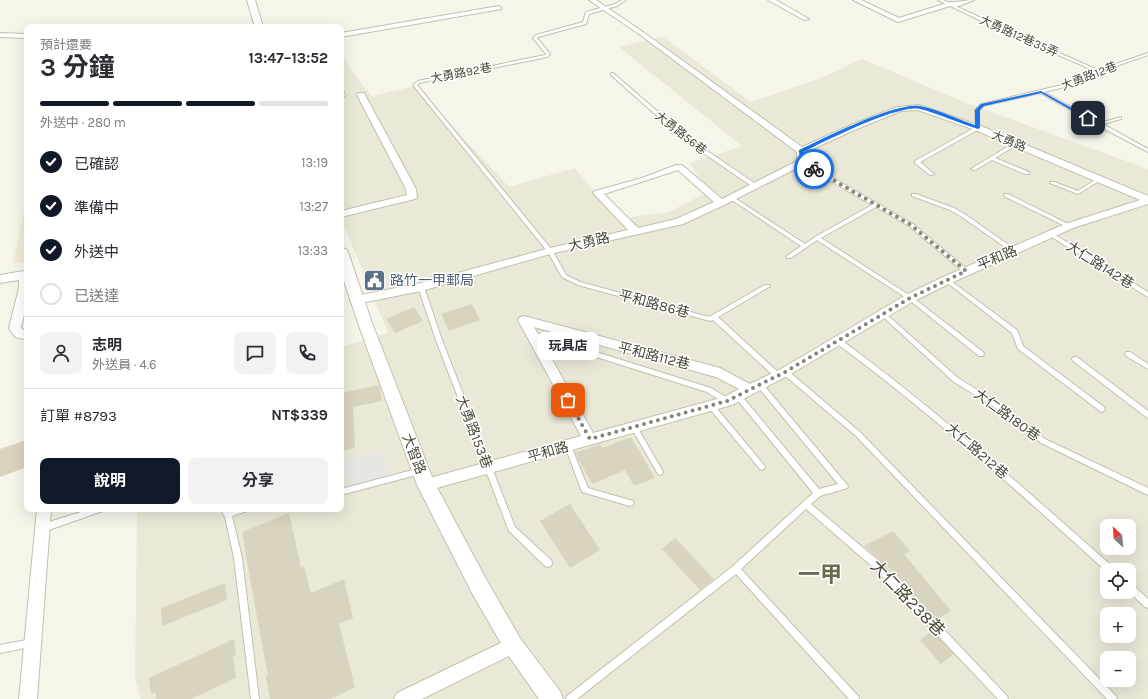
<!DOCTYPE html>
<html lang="zh-TW">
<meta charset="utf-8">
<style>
:root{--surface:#fff;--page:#f2f2f3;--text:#2b2b33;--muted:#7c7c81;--line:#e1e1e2;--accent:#111827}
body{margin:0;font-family:Karla,"Noto Sans TC",sans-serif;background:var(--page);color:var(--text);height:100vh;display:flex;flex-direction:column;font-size:15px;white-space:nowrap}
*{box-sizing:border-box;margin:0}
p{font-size:13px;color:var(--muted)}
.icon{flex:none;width:22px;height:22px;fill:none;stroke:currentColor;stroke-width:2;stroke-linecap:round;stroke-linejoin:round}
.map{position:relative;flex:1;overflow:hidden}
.side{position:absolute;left:24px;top:24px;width:320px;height:488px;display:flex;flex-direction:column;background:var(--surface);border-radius:8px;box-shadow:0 4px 16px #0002}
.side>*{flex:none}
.needle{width:26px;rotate:334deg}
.buttons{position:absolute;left:1100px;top:519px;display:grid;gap:8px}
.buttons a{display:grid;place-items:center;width:36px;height:36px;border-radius:8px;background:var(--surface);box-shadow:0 4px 16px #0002;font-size:20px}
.pin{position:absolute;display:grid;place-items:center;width:34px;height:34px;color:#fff;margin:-17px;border-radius:8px;box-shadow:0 2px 6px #0006}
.courier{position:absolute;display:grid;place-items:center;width:40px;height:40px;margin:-20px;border:3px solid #1a73e8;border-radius:50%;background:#fff;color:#222;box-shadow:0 1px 5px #0007}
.bubble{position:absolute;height:28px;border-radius:8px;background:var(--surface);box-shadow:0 4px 16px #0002;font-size:13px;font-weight:700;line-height:28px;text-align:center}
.headline em{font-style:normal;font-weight:700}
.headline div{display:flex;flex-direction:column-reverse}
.headline{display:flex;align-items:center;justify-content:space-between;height:68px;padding:0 16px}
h1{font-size:26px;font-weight:700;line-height:30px}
.bar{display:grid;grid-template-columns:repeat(4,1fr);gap:6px 4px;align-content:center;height:48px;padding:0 16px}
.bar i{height:5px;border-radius:3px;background:var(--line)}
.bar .selected{background:var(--accent)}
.bar p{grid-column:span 4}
.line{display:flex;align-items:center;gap:10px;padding:0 16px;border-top:1px solid var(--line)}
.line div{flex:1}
.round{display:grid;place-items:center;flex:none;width:42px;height:42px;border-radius:8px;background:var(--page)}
ol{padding:0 16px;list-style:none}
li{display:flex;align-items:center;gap:12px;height:44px}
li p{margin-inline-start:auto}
li .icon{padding:4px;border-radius:50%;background:var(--accent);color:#fff;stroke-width:4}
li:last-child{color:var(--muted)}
li i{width:22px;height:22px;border:2px solid var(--line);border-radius:50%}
.button{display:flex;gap:8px;margin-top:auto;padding:8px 16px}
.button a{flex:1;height:46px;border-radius:8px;background:var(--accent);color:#fff;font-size:16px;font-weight:700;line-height:46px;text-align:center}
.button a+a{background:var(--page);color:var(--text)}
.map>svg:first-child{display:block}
.residential{fill:#eae9d8;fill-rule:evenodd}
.education{fill:#efeed3}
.parking{fill:#e7e6e2}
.building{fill:#d8d4bf}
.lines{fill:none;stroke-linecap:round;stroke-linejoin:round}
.service-casing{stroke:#c2c0ac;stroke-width:2}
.minor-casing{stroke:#c2c0ac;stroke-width:2}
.tertiary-casing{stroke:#c2c0ac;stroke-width:2}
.service{fill:#fff;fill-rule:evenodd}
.minor{fill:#fff;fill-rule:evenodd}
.tertiary{fill:#fff;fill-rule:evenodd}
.route{fill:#1a73e8}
.done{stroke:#868576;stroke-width:4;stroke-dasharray:0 7.2}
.labels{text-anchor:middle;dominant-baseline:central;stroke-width:3;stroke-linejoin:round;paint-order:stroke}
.far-street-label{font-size:12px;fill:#4a4837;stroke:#fff}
.street-label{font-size:14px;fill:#4a4837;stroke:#fff}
.service-label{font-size:14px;fill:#4e5e75;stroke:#fff;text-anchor:start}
.near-street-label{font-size:17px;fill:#4a4837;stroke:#fff}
.near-district-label{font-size:22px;font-weight:bold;fill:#6d694e;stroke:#fff}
</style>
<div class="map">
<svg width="1148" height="699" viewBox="0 0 1148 699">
<rect width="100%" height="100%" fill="#f6f5ea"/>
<path class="residential" d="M 663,37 L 751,102 L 821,78 L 862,59 L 969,104 L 1148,169 L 1148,699 L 141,699 L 135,679 L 137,509 L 341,509 L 341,347 L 388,333 L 341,218 L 341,55 L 371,96 L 415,86 L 509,187 L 575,168 L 617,219 L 669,212 L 708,192 L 690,163 L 742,146 L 619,47 ZM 1107,526 L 1129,526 L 1129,548 L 1107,548 ZM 1107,570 L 1129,570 L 1129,592 L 1107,592 ZM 1107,614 L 1129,614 L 1129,636 L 1107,636 ZM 1107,658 L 1129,658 L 1129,680 L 1107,680 Z"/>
<polygon class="education" points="27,196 27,262 13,264"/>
<polygon class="parking" points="382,450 392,482 341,496 341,482 345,480 343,460"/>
<g class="building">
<polygon points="379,273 383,284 368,287 364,276"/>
<polygon points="472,304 480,320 449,331 441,314"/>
<polygon points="414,307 423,321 395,333 386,319"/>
<polygon points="379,385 382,401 353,407 355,448 341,451 341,393"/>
<polygon points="631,437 655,478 634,486 625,470 592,484 575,453 600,444 602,448"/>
<polygon points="27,440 27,467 0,477 0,449"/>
<polygon points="570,504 600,550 570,568 540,521"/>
<polygon points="289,513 301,568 304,566 311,593 344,579 353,618 339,624 355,687 331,699 270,699 266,677 268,676 252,590 242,532"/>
<polygon points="893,531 910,551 904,554 951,611 937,620 886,564 885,565 864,546"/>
<polygon points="675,538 714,579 700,590 662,549"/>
<polygon points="225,583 227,600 162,626 161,608"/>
<polygon points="932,631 954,654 941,664 920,640"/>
<polygon points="234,639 236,655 233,656 236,678 191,699 156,699 156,692 151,694 149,678"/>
</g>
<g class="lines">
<defs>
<g id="service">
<polygon points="622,0 626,0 617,6 589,14 586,24 538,37 537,38 550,54 547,57 419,83 417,85 552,250 566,275 580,282 709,317 765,285 769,285 770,286 769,287 718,317 780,374 781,376 780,378 776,378 713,320 710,321 578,285 562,277 548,252 413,85 418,81 545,55 546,54 533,38 536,35 583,22 586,12 615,4"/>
<polygon points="938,0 943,0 998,26 1098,70 1148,53 1148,55 1099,72 1073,85 1044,92 1100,123 1121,117 1121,119 1103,124 1148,149 1148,152 1099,126 1079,132 1075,132 1075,130 1096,124 1040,93 983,106 979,110 979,129 920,162 934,174 932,175 930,175 915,163 915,161 976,127 975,110 981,104 1071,83 1095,71 996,28"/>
<polygon points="611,73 613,73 687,137 757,185 757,187 753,187 683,139 611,75"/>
<polygon points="1014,143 1018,144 995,158 1029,172 1029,174 1025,174 992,160 975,170 973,170 971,169"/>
<polygon points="800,161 804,161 913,224 968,270 969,271 968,272 964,272 909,226 876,207 821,238 912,297 983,352 984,354 983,356 979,356 908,299 817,240 791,258 787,258 786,257 787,256 801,246 729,198 729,197 733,197 805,244 815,237 872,205 800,163"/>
<polygon points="1098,178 1100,178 1102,179 1078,194 1050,183 1050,182 1054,182 1078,191"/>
<polygon points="912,194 916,194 954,208 966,215 1017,251 1014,253 1012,252 962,217 950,210 912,196"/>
<polygon points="1004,194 1008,194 1072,226 1071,227 1067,227 1004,196"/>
<polygon points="1052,233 1148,292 1148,297 1050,236 1049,235"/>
<polygon points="947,278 1017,330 1023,346 1104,407 1105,409 1104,411 1102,412 1100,411 1018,349 1012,333 945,281 944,280"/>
<polygon points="421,285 424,287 442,340 515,527 551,560 552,563 551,566 548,567 545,566 509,531 436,340 418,287"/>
<polygon points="883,312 885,313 958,378 994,400 1045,439 1148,488 1148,495 1041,443 990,404 954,382 881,315 880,314"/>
<polygon points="530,332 532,332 711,388 729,399 730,401 729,403 727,404 725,403 707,392 530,336 529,334"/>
<path d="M 836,339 L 840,339 C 936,410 1024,488 1113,567 L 1114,570 L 1107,570 L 1107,572 C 1019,492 932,414 836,343 L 835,341 Z"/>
<polygon points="1126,352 1130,352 1148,364 1148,369 1126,356 1125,354"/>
<polygon points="1073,357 1077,357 1148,411 1148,418 1146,417 1073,361 1072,359"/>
<polygon points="783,370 787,370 860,432 1116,696 1117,699 1107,699 856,436 783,374 782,372"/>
<polygon points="760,382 762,383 848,486 847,488 844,489 820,496 811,504 880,562 1007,696 1008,699 998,699 874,568 806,509 741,569 858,696 859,699 849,699 736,574 577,699 566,699 567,696 733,566 813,493 736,398 735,396 736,394 738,393 740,394 819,489 838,484 758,387 757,385 758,383"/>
<polygon points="711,403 713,404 764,465 765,467 764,469 762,470 760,469 709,408 708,406 709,404"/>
<polygon points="634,424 636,425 662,470 663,472 662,474 660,475 658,474 632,429 631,427 632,425"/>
<polygon points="568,443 570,444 571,446 588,488 633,501 634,503 633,505 630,506 582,492 565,446 566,444"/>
<polygon points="420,468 422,469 423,471 422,473 420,474 341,495 341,489"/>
<polygon points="90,509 104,509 103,511 100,512 43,532 40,530 39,528 40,526 43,524"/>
<polygon points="223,509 248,509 247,511 232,516 242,558 259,699 251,699 234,558 225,517 223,514"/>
<polygon points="1129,583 1132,584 1148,599 1148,608 1145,607 1129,592"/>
<polygon points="32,639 35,640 36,643 35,646 0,653 0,645"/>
</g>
<g id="minor">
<path d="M 589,0 L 596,0 L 643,32 L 802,147 L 853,124 L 897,107 L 919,105 L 981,126 L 1148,196 L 1148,204 L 1073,228 L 951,283 L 914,301 L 789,375 L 732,405 L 426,491 L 421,490 L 419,485 L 421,480 L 426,479 L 581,436 L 518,320 L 520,317 L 524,316 L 720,368 L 750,384 L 781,369 L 906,295 L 943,277 L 1065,224 L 1140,200 L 975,130 L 918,110 L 901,111 L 859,128 L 806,152 L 807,162 L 805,164 L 724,205 L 683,224 L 550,254 L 421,291 L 356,304 L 352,303 L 350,300 L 352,297 L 356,296 L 421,283 L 550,248 L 628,230 L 595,195 L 593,193 L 595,191 L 642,178 L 676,165 L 682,165 L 722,199 L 797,161 L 797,152 L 639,34 ZM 678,170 L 714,202 L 676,219 L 638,228 L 604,194 ZM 534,327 L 716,377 L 739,389 L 724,397 L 593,433 Z"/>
<polygon points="768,0 776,0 809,19 804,20"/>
<path d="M 853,0 L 861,0 L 899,18 L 950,2 C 958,3 966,0 974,0 L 959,6 L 950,6 L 898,22 Z"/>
<polygon points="499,6 502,8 501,9 341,37 341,33"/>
<polygon points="0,33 27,34 27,38 0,37"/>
<polygon points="341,92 344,92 345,96 341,98"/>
<polygon points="358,93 364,93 365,95 416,189 417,197 415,199 341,217 341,211 407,195 406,189 357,95"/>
<path d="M 24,271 L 27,272 L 27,303 L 21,327 L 23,330 L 27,330 L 27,338 C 17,340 14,337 9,328 L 19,288 L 19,280 L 0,283 L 0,275 Z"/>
<polygon points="37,509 51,509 37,699 19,699"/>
<polygon points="513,637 519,639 521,645 519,651 422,699 394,699 397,693"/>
</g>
<g id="tertiary">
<polygon points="247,0 255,0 263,27 255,27"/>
<polygon points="341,248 346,249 348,252 372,323 434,482 486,579 520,638 560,691 563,699 539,699 506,652 472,593 417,485 358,323 341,272"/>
</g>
</defs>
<use href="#service" class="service-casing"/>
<use href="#minor" class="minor-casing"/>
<use href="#tertiary" class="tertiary-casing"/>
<use href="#service" class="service"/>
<use href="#minor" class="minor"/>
<use href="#tertiary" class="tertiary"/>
</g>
<path class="route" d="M 1041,91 L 1090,118 L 1087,119 L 1041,93 L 984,106 L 980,110 L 980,128 L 978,129 C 958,123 940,114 920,109 C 898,104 826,141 803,152 L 804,161 L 816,168 L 816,170 L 813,170 L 800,162 L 799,150 C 824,138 895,102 920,106 C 937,109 959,120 975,125 L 975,110 L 981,104 Z"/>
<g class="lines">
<polyline class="done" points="568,400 590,439 727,401 785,372 910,298 966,271 911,225 814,169"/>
</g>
<defs>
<symbol id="civic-square" viewBox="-11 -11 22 22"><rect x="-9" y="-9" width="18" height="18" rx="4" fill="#5c6f8a" stroke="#fff"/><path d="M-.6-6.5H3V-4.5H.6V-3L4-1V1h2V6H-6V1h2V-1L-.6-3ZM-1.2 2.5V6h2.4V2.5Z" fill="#fff"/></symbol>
</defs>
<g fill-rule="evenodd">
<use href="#civic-square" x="362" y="268" width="25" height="25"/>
</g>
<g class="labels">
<g class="far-street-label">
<text transform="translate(1019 36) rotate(24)">大勇路12巷35弄</text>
<text transform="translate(461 73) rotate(-11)">大勇路92巷</text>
<text transform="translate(1089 76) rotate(-21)">大勇路12巷</text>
<text transform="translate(681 133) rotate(38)">大勇路56巷</text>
<text transform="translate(1009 141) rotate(23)">大勇路</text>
</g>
<g class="street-label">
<text transform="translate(589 242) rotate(-13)">大勇路</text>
<text transform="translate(997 258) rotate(-23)">平和路</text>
<text transform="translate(1100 265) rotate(32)">大仁路142巷</text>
<text transform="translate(654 304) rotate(15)">平和路86巷</text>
<text transform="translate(654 356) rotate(14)">平和路112巷</text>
<text transform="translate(1007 415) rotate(36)">大仁路180巷</text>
<text transform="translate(474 432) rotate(69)">大勇路153巷</text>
<text transform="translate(977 451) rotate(41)">大仁路212巷</text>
<text transform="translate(548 452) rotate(-16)">平和路</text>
<text transform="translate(414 454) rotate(69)">大智路</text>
</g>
<g class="service-label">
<text x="390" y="280">路竹一甲郵局</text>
</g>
<g class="near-street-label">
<text transform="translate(908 598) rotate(46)">大仁路238巷</text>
</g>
<g class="near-district-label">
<text x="820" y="575">一甲</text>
</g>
</g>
</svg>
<div class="buttons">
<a><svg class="needle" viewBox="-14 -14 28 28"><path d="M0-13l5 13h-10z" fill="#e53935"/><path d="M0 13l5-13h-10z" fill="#7c7c81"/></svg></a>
<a><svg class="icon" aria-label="locate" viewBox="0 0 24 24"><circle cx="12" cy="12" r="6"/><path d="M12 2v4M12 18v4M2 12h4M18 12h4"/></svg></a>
<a>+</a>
<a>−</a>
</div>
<div class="pin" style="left:568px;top:400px;background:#ea580c"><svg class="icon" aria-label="bag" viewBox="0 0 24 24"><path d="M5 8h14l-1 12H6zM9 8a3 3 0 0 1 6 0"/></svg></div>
<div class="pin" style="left:1088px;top:118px;background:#1f2937"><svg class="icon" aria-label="home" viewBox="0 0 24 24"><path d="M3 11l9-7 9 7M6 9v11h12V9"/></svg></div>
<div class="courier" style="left:814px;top:169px"><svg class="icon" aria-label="bike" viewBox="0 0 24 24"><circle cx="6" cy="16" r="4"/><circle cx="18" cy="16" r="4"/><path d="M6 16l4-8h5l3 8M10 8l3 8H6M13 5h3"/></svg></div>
<div class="bubble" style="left:537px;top:332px;width:62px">玩具店</div>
<section class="side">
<div class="headline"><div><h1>3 分鐘</h1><p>預計還要</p></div><em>13:47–13:52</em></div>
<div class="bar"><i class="selected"></i><i class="selected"></i><i class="selected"></i><i></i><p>外送中 · 280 m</p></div>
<ol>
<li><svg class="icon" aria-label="check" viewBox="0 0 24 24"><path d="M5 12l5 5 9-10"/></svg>已確認<p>13:19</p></li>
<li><svg class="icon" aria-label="check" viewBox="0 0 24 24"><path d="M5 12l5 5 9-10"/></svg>準備中<p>13:27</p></li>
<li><svg class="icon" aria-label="check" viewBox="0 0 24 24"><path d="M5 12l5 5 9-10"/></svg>外送中<p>13:33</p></li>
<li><i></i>已送達</li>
</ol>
<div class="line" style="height:72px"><a class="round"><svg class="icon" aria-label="person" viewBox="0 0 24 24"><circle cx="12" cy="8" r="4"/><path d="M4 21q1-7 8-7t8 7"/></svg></a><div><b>志明</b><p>外送員 · 4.6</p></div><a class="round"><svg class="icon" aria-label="chat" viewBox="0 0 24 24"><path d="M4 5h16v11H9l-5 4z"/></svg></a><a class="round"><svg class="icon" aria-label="phone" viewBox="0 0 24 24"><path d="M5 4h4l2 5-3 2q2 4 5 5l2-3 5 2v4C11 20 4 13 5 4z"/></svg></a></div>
<div class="line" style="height:52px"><div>訂單 #8793</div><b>NT$339</b></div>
<div class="button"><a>說明</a><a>分享</a></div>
</section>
</div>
